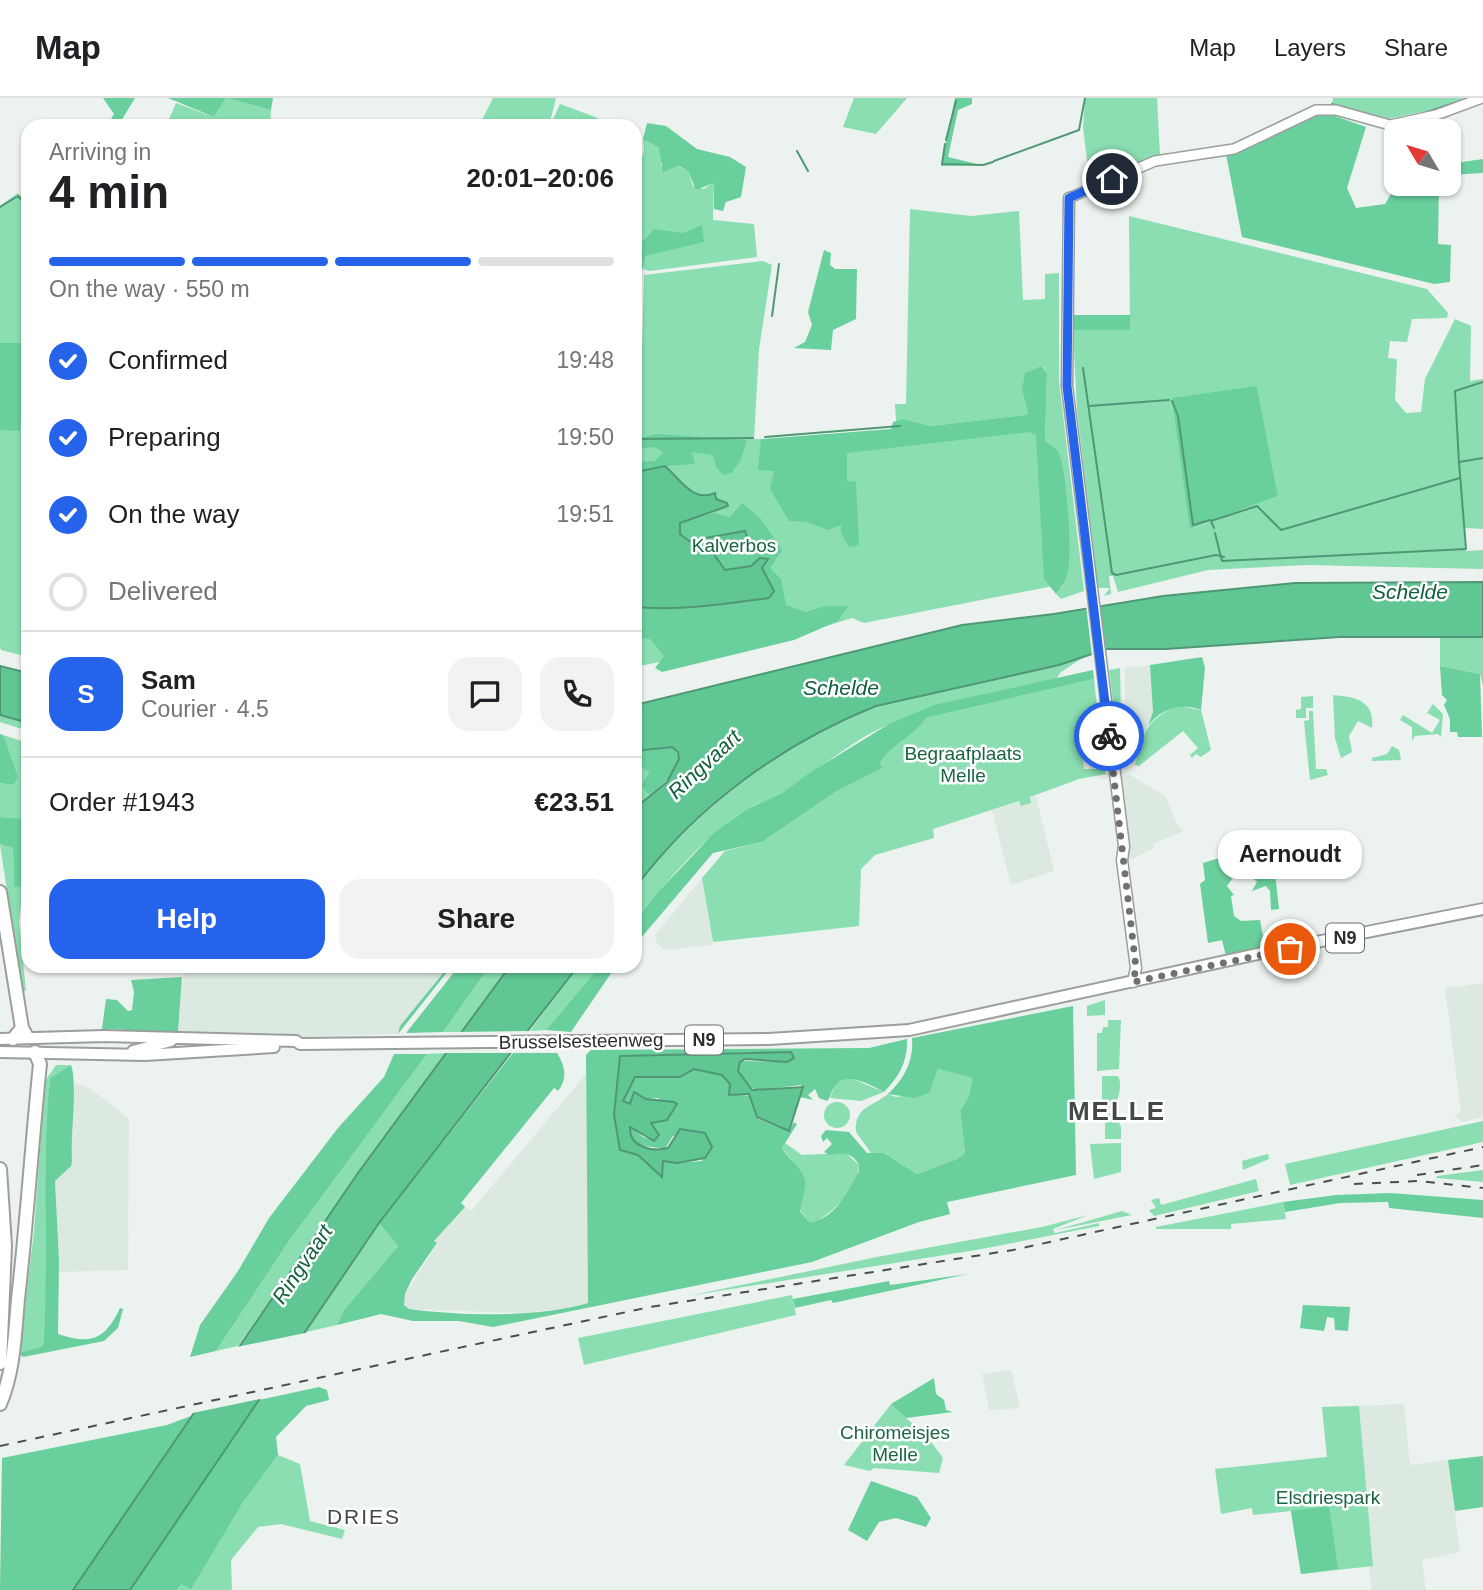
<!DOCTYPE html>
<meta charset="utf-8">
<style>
:root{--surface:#fff;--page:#f2f2f2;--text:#202124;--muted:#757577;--line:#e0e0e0;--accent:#2563eb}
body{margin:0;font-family:Helvetica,sans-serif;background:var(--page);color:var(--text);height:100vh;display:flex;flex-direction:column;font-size:26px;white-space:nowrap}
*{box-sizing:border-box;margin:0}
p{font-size:23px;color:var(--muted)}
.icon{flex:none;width:38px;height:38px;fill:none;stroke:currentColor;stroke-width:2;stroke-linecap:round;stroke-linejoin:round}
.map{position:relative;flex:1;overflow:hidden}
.sheet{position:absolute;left:21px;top:21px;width:621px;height:854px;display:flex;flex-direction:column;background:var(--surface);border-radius:21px;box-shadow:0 2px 5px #0004}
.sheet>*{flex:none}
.needle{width:46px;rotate:308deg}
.tools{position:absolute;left:1384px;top:21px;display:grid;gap:14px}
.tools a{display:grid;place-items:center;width:77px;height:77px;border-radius:14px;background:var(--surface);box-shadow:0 2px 5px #0004;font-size:35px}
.pin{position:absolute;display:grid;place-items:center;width:60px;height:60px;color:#fff;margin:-30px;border:4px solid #fff;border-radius:50%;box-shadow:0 2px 7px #0007}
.courier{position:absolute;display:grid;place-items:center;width:70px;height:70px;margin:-35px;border:5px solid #2563eb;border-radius:50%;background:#fff;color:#222;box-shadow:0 2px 9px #0007}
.bubble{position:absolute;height:49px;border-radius:21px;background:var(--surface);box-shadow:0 2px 5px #0004;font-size:23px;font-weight:700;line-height:49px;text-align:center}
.head em{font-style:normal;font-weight:700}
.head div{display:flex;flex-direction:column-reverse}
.head{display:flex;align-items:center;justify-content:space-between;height:119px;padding:0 28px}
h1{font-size:46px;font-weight:700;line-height:52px}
.bar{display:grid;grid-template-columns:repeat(4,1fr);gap:10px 7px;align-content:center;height:84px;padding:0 28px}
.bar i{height:9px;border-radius:5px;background:var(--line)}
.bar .current{background:var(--accent)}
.bar p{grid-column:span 4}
.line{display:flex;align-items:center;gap:18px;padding:0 28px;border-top:2px solid var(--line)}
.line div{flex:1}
.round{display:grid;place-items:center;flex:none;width:74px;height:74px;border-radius:21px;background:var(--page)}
ol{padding:0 28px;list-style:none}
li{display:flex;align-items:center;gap:21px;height:77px}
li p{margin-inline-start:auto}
li .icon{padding:7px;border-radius:50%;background:var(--accent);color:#fff;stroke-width:4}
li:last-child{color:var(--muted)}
li i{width:38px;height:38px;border:4px solid var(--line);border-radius:50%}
.primary-button{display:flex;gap:14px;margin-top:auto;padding:14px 28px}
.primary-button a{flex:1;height:80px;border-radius:21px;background:var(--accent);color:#fff;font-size:28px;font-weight:700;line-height:80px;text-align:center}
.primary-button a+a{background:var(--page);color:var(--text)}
header{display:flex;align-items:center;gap:42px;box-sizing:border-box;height:98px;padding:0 35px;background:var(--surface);border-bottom:2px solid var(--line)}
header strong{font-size:33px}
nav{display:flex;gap:38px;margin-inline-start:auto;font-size:24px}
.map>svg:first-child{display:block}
.built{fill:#dce9e1}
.green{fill:#8adeb2;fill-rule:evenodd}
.forest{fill:#69cf9c}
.water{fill:#60c694;stroke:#509875;stroke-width:2}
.pier{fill:#ecf2ef}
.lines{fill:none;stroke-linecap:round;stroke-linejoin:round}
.stream{stroke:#509875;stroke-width:2}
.tertiary-casing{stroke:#9a9f9c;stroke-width:12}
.secondary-casing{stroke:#9a9f9c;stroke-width:13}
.primary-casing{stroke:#9a9f9c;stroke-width:14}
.motorway-casing{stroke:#9a9f9c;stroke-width:16}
.tertiary{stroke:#fff;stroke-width:9}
.secondary{stroke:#fff;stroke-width:10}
.primary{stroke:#fff;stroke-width:10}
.motorway{stroke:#fff;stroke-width:12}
.rail{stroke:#4c4e4d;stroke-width:2;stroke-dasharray:9 9;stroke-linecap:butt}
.done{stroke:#6f7270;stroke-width:7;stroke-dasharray:0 12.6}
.route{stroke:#2563eb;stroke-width:9}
.labels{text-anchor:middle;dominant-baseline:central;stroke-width:5;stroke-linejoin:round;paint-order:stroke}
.shield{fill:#fff;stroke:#6b6c6b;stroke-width:2}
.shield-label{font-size:18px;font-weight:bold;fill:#2c2d2c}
.park-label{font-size:19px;fill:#196544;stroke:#fff}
.street-label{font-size:19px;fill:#2c2d2c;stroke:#fff}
.water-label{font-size:21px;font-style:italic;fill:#0f5e3d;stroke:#fff}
.neighbourhood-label{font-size:21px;letter-spacing:2px;fill:#444846;stroke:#fff}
.district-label{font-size:26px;font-weight:bold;letter-spacing:2px;fill:#444846;stroke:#fff}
</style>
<header>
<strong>Map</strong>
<nav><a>Map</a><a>Layers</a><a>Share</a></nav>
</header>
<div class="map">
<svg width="1483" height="1492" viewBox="0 0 1483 1492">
<rect width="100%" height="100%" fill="#ecf2ef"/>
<g class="built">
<polygon points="1150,567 1153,614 1135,667 1125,665 1125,570"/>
<polygon points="1130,677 1165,698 1177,726 1184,733 1153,746 1154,750 1126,764 1120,682 1123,678"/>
<polygon points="1036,698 1054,773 1011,787 992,712"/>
<polygon points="702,780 713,847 664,852 656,844 655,837"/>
<polygon points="184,868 452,868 398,936 287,939 178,934"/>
<polygon points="1483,885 1483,1019 1463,1024 1454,1017 1461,1014 1445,890"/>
<polygon points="586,976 588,1205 570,1210 520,1215 409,1211 404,1207 405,1196 437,1146 434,1143 465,1109 471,1113"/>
<polygon points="75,985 91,991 129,1021 128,1172 59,1174 55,1083 71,1068 71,1019"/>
<polygon points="1011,1272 1020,1310 989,1312 982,1276"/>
<polygon points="1404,1306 1410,1367 1448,1362 1460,1454 1422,1462 1426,1492 1371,1492 1369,1468 1338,1471 1329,1408 1253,1417 1251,1405 1215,1371 1327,1359 1322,1309"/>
</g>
<g class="green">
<polygon points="226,0 271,12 270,28 166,28 176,5 214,19"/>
<polygon points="493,0 556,0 549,28 479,28"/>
<polygon points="854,0 907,0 876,36 843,29"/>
<polygon points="1085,0 1157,0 1160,58 1090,86 1083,30"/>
<polygon points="1333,0 1464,0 1436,11 1387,21 1332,5"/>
<polygon points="560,6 598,20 596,28 550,28"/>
<polygon points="643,41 659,50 662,59 661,68 672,71 678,68 688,73 693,88 704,91 714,84 713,122 754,126 757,159 650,173 635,169 635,84 644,52"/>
<polygon points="18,95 28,106 28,245 0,245 0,108"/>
<polygon points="910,111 971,118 1019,113 1023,202 1045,201 1045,176 1059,175 1059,283 1084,493 1061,501 1056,496 1063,488 1051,348 1045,342 1047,277 1043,268 1022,293 1028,315 1025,317 931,328 903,321 896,323 895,306 906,306"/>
<path d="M 1129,118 L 1427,191 L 1448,215 L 1447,220 L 1412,221 L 1407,244 L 1390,243 L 1388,260 L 1397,261 L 1395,302 L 1406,315 L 1421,314 L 1425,281 L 1455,221 L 1471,228 L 1470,283 L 1483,281 L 1483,431 L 1465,430 L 1466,453 L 1483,452 L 1483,471 L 1307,467 L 1208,472 L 1118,494 L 1113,478 L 1109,478 L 1111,496 L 1104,498 L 1110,490 L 1098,490 L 1077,312 L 1073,232 L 1130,232 ZM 1257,288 L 1278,398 L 1191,431 Z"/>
<polygon points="763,163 772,167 759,251 754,341 761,341 761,350 1038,326 1053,488 864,525 852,520 810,533 635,569 635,342 640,330 644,177"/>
<polygon points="0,322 28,323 28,559 1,552 0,548"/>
<polygon points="1440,539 1483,539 1483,588 1480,576 1440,568"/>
<path d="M 1090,555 L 1061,574 L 1056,581 C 1000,592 943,604 890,626 C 851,642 818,673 783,695 C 771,703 755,705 744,713 C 701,742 667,783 635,823 L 635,790 C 687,721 795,632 879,608 C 948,588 1022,580 1090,555 Z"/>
<polygon points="1120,570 1122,663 1121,665 1109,572"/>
<path d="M 1094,581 L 1098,618 L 1081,622 L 1084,671 L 1105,671 L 1106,676 L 1079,681 L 1030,699 L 1031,705 L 1021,708 L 1019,703 L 933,731 L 934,740 L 875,757 L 861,771 L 859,828 L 713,844 L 702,780 L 725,753 L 762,744 L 837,693 L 881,670 L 880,665 C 891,646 914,639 926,620 Z"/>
<path d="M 1333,597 C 1358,599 1375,604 1372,630 L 1358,623 L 1349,638 L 1352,654 L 1341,660 L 1335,640 Z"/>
<polygon points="1313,598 1313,610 1306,610 1306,620 1296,620 1296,612 1301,611 1301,599"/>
<polygon points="1433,606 1443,616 1441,639 1438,636 1415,638 1412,643 1412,629 1400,622 1403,617 1432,635 1440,622 1427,615"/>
<path d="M 1179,608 L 1201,612 L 1211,652 L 1201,659 L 1196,656 L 1192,660 L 1190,657 L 1198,650 L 1183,633 L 1139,668 L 1135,667 C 1144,636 1146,619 1179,608 Z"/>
<polygon points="1309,613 1313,613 1316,671 1326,671 1328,677 1310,682 1304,623 1309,622"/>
<polygon points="0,617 28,625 28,633 0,624"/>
<polygon points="3,637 28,645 28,721 0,719 0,685 13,687"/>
<polygon points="1392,648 1399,652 1401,662 1372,663 1372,660 1387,656"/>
<polygon points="635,666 649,674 641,688 649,697 635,710"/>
<polygon points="0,746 13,750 14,788 23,788 19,824 26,893 22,893"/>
<polygon points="490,868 510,868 461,934 443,934"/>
<polygon points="578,868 600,868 546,932 530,933"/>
<polygon points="1105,902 1105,917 1087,918 1087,908"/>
<polygon points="1108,922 1121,922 1119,971 1097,973 1097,935 1102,935 1103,929 1108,929"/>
<polygon points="445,955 238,1248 216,1253 289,1143 427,956"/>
<polygon points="56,967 71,967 50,980 49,995 48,1173 43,1248 19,1255 34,1134 45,983"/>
<path d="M 938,971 L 974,980 L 969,998 L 960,1013 L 965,1055 L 957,1061 L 917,1076 L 884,1055 L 871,1055 L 856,1034 C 854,1009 872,1009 888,996 L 896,999 L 930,994 Z"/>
<path d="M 1102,978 L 1118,978 C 1123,988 1118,999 1115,1009 L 1102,1010 Z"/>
<polygon points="844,981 853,981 884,994 861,1003 830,1000 836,985"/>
<circle cx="837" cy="1017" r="13"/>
<polygon points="1115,1015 1121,1029 1121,1041 1105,1041 1105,1016"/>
<polygon points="1483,1023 1483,1044 1290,1087 1285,1066"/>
<path d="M 785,1045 L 802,1057 L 846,1055 L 859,1067 C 859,1088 834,1114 817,1123 L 809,1124 L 800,1112 L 797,1069 L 782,1050 Z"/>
<polygon points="1121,1045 1121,1074 1094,1081 1090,1046"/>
<polygon points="1268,1056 1269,1061 1243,1072 1242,1063"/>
<polygon points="1483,1072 1483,1084 1436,1080 1437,1078"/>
<polygon points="1256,1081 1259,1093 1154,1118 1149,1112 1156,1110 1151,1102 1159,1100 1161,1107"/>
<polygon points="1283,1104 1286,1121 1231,1126 1231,1131 1156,1131 1156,1129"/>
<polygon points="1122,1113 1132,1117 1056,1132"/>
<polygon points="1088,1117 1053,1131 1055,1135 1099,1125 1099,1128 982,1151 688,1198 877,1159 1042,1129"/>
<polygon points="379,1125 398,1148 344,1212 337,1227 306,1234"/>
<polygon points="792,1197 796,1217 584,1267 578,1240"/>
<polygon points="891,1306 929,1341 943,1360 939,1375 874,1370 870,1373 844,1367"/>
<polygon points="1359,1308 1373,1468 1301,1476 1291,1413 1253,1417 1252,1410 1221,1416 1215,1371 1327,1359 1322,1309"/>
<polygon points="278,1357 300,1366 310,1423 345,1432 342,1441 281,1426 258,1429 231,1462 232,1492 177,1492 181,1485 190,1490 242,1406"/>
</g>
<g class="forest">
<polygon points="103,0 135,0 118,28 107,28 114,16"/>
<polygon points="168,0 226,0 214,19"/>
<polygon points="226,0 273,0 271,12"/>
<polygon points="955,0 972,0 972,6 958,12 948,59 981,67 941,68"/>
<path d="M 1321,13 L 1366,29 L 1347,90 L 1356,110 L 1385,106 L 1397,86 L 1439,86 L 1438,146 L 1451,147 L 1450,184 L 1434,186 L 1242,139 L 1226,56 C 1259,44 1287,26 1321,13 Z"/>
<polygon points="1441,20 1440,33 1414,33 1416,28"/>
<polygon points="647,25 666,28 697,51 730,59 746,69 741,99 726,104 723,113 714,111 714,85 696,92 688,73 679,68 663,74 659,50 643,41"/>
<polygon points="1483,61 1483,75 1449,77 1449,66"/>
<polygon points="702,127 704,144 645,158 643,168 635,168 635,152 654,131 683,135"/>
<polygon points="824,152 831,155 830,167 835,171 857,171 856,221 833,232 831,252 794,250 805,244 812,227 808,214"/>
<polygon points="1074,217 1130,217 1130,232 1073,232"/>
<polygon points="0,245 28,245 28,323 21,322 20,333 0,332"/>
<path d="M 1042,268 L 1047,276 L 1045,342 C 1048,346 1054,349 1057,352 C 1067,365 1072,454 1068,472 C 1066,482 1063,488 1056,496 L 1044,481 L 1036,337 L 1029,334 L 847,355 L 847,383 L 856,384 L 859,447 L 849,449 L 841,435 L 841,427 L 828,432 L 807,424 L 789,423 L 770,391 L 774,373 L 758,372 L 761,341 L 891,331 L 893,324 L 903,321 L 931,328 L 1025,317 L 1028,315 L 1022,293 L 1025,275 Z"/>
<polygon points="1257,288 1278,398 1190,431 1172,300"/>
<polygon points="656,336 747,342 740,364 731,375 723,377 716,369 713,357 692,354 695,366 665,368 635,374 635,364 655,363 663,355 656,349 635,351 635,342"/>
<polygon points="742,405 761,421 782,452 770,470 781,481 786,507 806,514 825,508 848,508 838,523 794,542 662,574 655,570 664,558 650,541 635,540 635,509 665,511 767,479 762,470 768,461 732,473 724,472 711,452 733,445 745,433 688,443 680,436 680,425 714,415 730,419"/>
<path d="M 1202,559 L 1205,570 L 1201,612 C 1181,604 1160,611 1148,628 L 1153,614 L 1150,567 Z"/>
<polygon points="1440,568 1480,576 1482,639 1458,639 1457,634 1450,634 1450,621 1444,607 1447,602 1442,597"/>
<path d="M 1093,572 L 1094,581 L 926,620 C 914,639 891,646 880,665 L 882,670 L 837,693 L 762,744 L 713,755 L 635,847 L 635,823 L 659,793 L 715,734 L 747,711 L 781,696 L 811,674 L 889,626 L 934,607 Z"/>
<polygon points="0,636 3,637 18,679 13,687 0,685"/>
<path d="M 672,649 C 692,666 662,687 649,697 L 641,688 L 649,674 L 635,666 L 635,653 Z"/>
<polygon points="0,719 28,721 28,759 24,765 23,788 14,789 13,750 0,746"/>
<polygon points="1284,735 1288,773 1275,775 1279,811 1271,812 1270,793 1266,788 1252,793 1257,784 1244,772 1235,777 1227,788 1234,797 1231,798 1234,818 1241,823 1260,822 1265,849 1226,858 1222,842 1208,845 1200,786 1205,782 1203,765 1226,758 1244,768 1259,765 1272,755 1270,750 1238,754 1235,748 1244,743"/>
<polygon points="449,868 452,868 398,936 400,928"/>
<polygon points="459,868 490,868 443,934 406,935"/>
<polygon points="600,868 616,868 571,934 546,932"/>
<polygon points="182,879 178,934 102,931 106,901 117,902 128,913 132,912 134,894 131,882"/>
<path d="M 1073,908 L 1076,1077 L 947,1104 L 950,1116 L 919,1124 L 812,1164 L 493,1229 L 459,1223 L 413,1223 L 381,1216 L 337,1227 L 344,1212 L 398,1148 L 379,1125 L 513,955 L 557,955 C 565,968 568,980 558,993 L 554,990 L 461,1105 L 465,1109 L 434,1143 L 437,1145 L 412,1181 L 405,1196 L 404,1207 L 409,1211 C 462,1218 536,1220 588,1205 L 586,957 L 591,952 L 869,950 L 907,941 C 908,963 899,979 884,994 C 872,987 845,972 835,988 C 831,993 831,998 827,1003 L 819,1000 L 815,991 L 808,997 L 813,1002 L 800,999 L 801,987 L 758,992 L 748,989 L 738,973 L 741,963 L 787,964 L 770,954 L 646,957 L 614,1017 L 620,1052 L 638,1057 L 663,1078 L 663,1063 L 677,1065 L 702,1063 L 712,1049 L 694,1035 L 673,1038 L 665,1051 L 638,1047 L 629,1035 L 630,1028 L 643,1039 L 654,1043 L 659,1037 L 651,1025 L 654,1023 L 659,1000 L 646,1001 L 633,995 L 630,1006 L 626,1006 L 623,1001 L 633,980 L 681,979 L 694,971 L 722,977 L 730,986 L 729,996 L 750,998 L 758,1021 L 789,1033 L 794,1024 L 797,1026 L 782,1050 C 789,1063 808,1073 805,1089 C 804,1097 801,1104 800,1113 L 809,1124 C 834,1123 849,1092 859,1073 L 859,1067 C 852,1054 843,1055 830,1057 L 824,1054 L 832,1046 L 827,1040 L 823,1044 L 821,1038 L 826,1032 L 849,1034 L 867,1055 L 884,1055 L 917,1076 L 957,1061 L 965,1055 L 960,1013 L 969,998 L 973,980 L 938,971 L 930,994 L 915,1000 L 888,996 C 904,981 914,963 912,940 Z"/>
<polygon points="394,956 427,956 289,1143 216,1253 190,1259 200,1227 238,1173 269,1120 338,1030 384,979"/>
<path d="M 71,967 C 78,986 70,1037 72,1063 L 71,1068 L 55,1083 L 59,1163 L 58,1236 C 91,1247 105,1242 120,1210 L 123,1211 L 118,1230 L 104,1243 L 23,1259 L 19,1255 L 43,1248 C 50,1159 41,1069 50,980 Z"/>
<polygon points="1390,1095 1483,1102 1483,1120 1389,1110 1388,1104 1340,1105 1285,1114 1283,1104 1336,1097"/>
<polygon points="968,1176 833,1205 831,1202 795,1210 793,1201 889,1183 890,1187"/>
<polygon points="1303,1207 1350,1209 1348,1233 1335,1232 1334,1220 1327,1219 1324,1233 1300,1230"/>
<polygon points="934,1280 936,1296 944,1302 946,1312 953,1314 906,1320 891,1306"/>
<polygon points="319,1289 327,1292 329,1302 306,1308 276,1339 278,1357 242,1406 191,1491 181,1486 177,1492 130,1492 259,1302"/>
<polygon points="191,1318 73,1492 0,1492 2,1360 167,1327"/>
<polygon points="1483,1358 1483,1409 1455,1413 1448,1362"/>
<polygon points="871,1383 917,1399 931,1420 926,1429 896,1420 879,1424 867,1443 848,1432"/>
<polygon points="1329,1408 1338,1471 1301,1476 1291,1413"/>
</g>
<g class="water">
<path d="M 665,368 C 680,381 693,405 715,395 L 716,401 L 727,405 L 728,408 L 680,425 L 680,436 L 689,443 L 745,433 L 749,445 L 743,453 L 733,445 L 711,452 L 725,472 L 751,468 L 760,460 L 768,461 L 762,470 L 774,493 L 769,500 C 724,506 681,513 635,509 L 635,374 Z"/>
<path d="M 1483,484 L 1483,539 L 1340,539 L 1166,551 L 1107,551 L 1059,567 L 876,608 C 783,645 695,709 635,790 L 635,710 L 667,684 L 679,661 L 678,654 L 672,649 L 635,653 L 635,607 L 962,527 L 1054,516 L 1163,498 L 1295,485 Z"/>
<polygon points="0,568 28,575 28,625 0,617"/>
<polygon points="510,868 578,868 379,1125 130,1492 73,1492 358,1075"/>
<path d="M 791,954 L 794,960 L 787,964 L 745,961 L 740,964 L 738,973 L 752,992 L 803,989 L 789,1033 L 757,1019 L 749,996 L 729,997 L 730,986 L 722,977 L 694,971 L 680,979 L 635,979 L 623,1003 L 630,1006 L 634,994 L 646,1001 L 674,1004 L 677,1006 L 667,1022 L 651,1025 L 659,1037 L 654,1043 L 630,1029 C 629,1049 651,1054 668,1050 L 680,1031 L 705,1035 L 712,1049 L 705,1060 L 677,1065 L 663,1063 L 662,1079 L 638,1057 L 620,1052 L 614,1017 L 620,958 Z"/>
</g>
<g class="pier">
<polygon points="1099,505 1106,555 1092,558 1086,507"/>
<polygon points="534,933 518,955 440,955 456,934"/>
<polygon points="310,1234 265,1300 188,1316 232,1250"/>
</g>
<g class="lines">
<g class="stream">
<polyline points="1332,6 1351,11"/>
<polyline points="1424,15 1469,0"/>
<polyline points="946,42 956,3"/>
<polyline points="945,46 942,66 983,67 993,64"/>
<polyline points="797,53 808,73"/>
<polyline points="994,63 1079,32 1085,0"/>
<polyline points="0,109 18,98 28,109"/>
<polyline points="772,218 779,166"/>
<polyline points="1083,270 1112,475 1116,477 1216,457 1224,459"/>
<polyline points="1172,303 1178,318 1193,427 1210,422"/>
<polyline points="1089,308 1169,302"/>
<polyline points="765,339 900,328"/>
<polyline points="635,341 753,340"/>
<polyline points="1459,365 1455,293 1483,284"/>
<polyline points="1214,430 1211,423 1257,408 1281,432 1460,380"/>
<polyline points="1215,435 1222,463 1466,451 1459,364 1483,360"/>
</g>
<defs>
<polyline id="tertiary" points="1069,100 1155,63 1234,51 1316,12 1336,12 1390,27 1436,17 1482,0"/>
<polyline id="secondary" points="1069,100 1067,288 1124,748 1122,762 1136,870 1133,884"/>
<g id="primary">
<polyline points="0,941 104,938 296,943 300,946 769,941 909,932 1276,852 1483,811"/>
<polyline points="133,953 171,943"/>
<polyline points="0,954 145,957 274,949"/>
</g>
<g id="motorway">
<polyline points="0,794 22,930 27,939"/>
<polyline points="13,941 22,930"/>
<polyline points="0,1071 5,1148 0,1265"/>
<path d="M 0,1306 C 14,1274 15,1235 18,1201 C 27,1123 32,1044 40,966 L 35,954"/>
</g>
</defs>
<use href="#tertiary" class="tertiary-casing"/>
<use href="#secondary" class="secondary-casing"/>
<use href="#primary" class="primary-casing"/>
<use href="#motorway" class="motorway-casing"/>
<use href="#tertiary" class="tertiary"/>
<use href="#secondary" class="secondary"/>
<use href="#primary" class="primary"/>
<use href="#motorway" class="motorway"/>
<g class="rail">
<polyline points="1417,1077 1483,1067"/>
<polyline points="1354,1086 1419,1083 1483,1090"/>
<polyline points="0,1348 650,1209 1013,1152 1483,1049"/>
</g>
</g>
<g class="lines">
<polyline class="done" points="1109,638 1136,870 1133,884 1290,851"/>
<polyline class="route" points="1109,638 1067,288 1069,100 1112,81"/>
</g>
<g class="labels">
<g class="shield">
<rect x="1326" y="825.5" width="38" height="29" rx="5"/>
<rect x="685" y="927.5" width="38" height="29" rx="5"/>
</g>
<g class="shield-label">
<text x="1345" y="840">N9</text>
<text x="704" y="942">N9</text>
</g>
<g class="park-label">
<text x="734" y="447">Kalverbos</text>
<text x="963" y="655">Begraafplaats<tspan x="963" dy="22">Melle</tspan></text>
<text x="895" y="1334">Chiromeisjes<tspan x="895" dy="22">Melle</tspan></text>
<text x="1328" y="1399">Elsdriespark</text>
</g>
<g class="street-label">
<text transform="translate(581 943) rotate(-1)">Brusselsesteenweg</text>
</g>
<g class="water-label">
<text x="1410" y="493">Schelde</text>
<text x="841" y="589">Schelde</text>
<text transform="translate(704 666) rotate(-43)">Ringvaart</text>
<text transform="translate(302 1166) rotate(-56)">Ringvaart</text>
</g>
<g class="neighbourhood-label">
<text x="364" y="1418">DRIES</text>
</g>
<g class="district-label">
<text x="1117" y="1013">MELLE</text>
</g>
</g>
</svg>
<div class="tools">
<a><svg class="needle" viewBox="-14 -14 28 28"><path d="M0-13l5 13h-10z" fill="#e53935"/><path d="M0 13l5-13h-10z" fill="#757577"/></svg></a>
</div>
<div class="pin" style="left:1290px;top:851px;background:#ea580c"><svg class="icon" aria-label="bag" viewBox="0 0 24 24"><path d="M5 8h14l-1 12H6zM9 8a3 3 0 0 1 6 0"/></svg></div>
<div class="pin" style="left:1112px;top:81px;background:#1f2937"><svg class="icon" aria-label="home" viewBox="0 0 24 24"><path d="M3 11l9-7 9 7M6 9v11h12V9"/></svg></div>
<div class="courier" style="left:1109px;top:638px"><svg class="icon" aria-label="bike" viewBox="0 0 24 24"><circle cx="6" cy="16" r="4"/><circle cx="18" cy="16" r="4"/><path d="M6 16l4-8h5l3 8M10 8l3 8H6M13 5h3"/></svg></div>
<div class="bubble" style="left:1218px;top:732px;width:144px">Aernoudt</div>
<section class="sheet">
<div class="head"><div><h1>4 min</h1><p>Arriving in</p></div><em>20:01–20:06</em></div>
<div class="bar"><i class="current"></i><i class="current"></i><i class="current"></i><i></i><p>On the way · 550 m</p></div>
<ol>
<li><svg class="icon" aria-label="check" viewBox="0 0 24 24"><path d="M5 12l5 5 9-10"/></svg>Confirmed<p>19:48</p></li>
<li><svg class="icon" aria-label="check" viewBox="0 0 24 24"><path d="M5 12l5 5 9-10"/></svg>Preparing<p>19:50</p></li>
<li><svg class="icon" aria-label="check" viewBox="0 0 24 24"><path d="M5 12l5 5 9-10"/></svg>On the way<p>19:51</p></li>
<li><i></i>Delivered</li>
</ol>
<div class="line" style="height:126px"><b class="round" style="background:var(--accent);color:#fff">S</b><div><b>Sam</b><p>Courier · 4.5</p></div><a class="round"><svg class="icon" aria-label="chat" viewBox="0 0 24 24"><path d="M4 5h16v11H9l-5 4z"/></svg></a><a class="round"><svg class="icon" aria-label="phone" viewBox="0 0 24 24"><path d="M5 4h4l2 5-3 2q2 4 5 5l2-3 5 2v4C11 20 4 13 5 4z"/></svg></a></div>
<div class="line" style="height:91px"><div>Order #1943</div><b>€23.51</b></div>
<div class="primary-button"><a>Help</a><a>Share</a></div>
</section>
</div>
